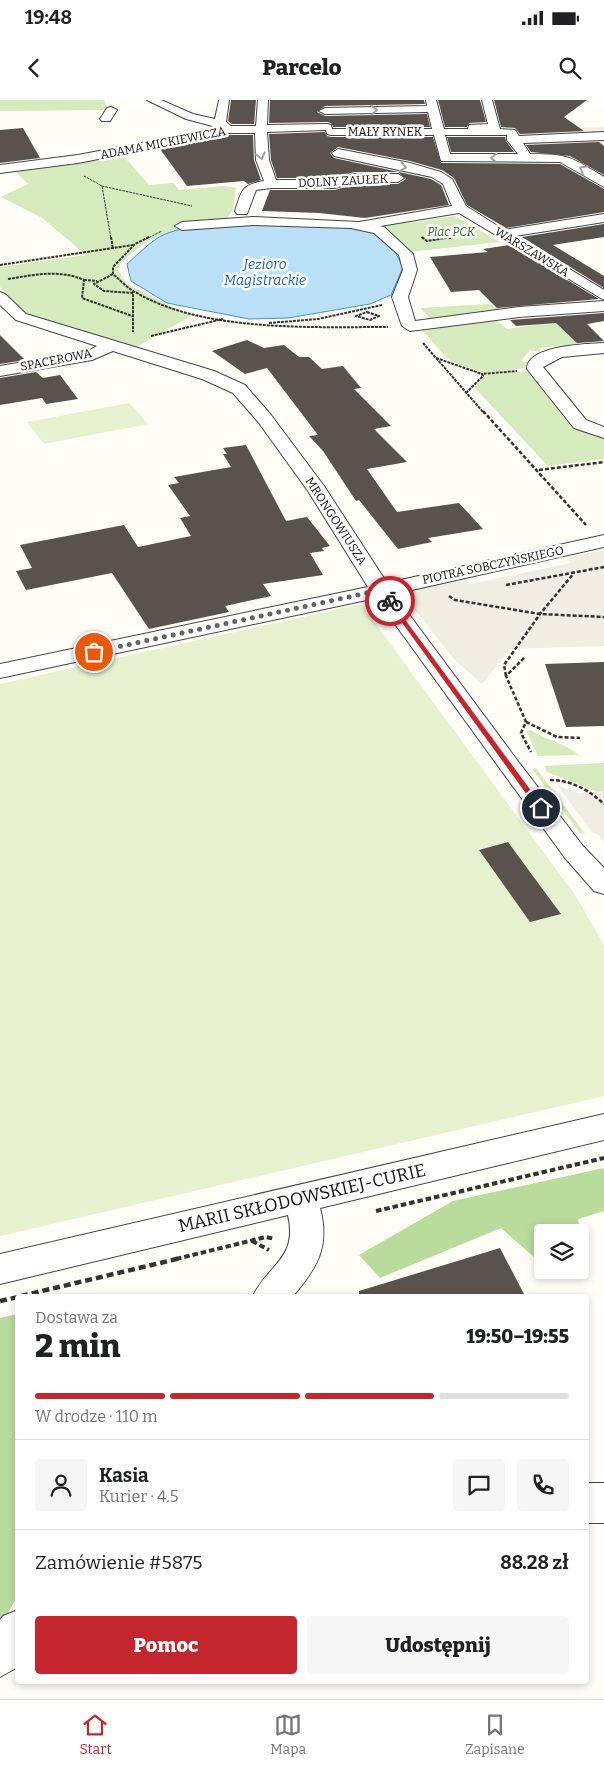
<!DOCTYPE html>
<html lang="pl">
<meta charset="utf-8">
<style>
:root{--surface:#fff;--page:#f6f6f6;--text:#202124;--muted:#757577;--line:#e0e0e0;--accent:#c4262e}
body{margin:0;font-family:Bitter,serif;background:var(--page);color:var(--text);height:100vh;display:flex;flex-direction:column;font-size:19px;white-space:nowrap}
*{box-sizing:border-box;margin:0}
p{font-size:16px;color:var(--muted)}
.icon{flex:none;width:28px;height:28px;fill:none;stroke:currentColor;stroke-width:2;stroke-linecap:round;stroke-linejoin:round}
.map{position:relative;flex:1;overflow:hidden}
.side{position:absolute;left:15px;top:1194px;width:574px;height:390px;display:flex;flex-direction:column;background:var(--surface);border-radius:5px;box-shadow:0 2px 8px #0003}
.side>*{flex:none}
.buttons{position:absolute;left:534px;top:1124px;display:grid;gap:10px}
.buttons a{display:grid;place-items:center;width:55px;height:55px;border-radius:5px;background:var(--surface);box-shadow:0 2px 8px #0003;font-size:25px}
.pin{position:absolute;display:grid;place-items:center;width:42px;height:42px;color:#fff;margin:-21px;border:2px solid #fff;border-radius:50%;box-shadow:0 1px 5px #0007}
.courier{position:absolute;display:grid;place-items:center;width:50px;height:50px;margin:-25px;border:4px solid #c4262e;border-radius:50%;background:#fff;color:#222;box-shadow:0 1px 6px #0007}
.summary em{font-style:normal;font-weight:800}
.summary div{display:flex;flex-direction:column-reverse}
.summary{display:flex;align-items:center;justify-content:space-between;height:85px;padding:0 20px}
h1{font-size:32px;font-weight:800;line-height:38px}
.bar{display:grid;grid-template-columns:repeat(4,1fr);gap:8px 5px;align-content:center;height:60px;padding:0 20px}
.bar i{height:6px;border-radius:4px;background:var(--line)}
.bar .current{background:var(--accent)}
.bar p{grid-column:span 4}
.line{display:flex;align-items:center;gap:12px;padding:0 20px;border-top:1px solid var(--line)}
.line div{flex:1}
.round{display:grid;place-items:center;flex:none;width:52px;height:52px;border-radius:5px;background:var(--page)}
.cta{display:flex;gap:10px;margin-top:auto;padding:10px 20px}
.cta a{flex:1;height:58px;border-radius:5px;background:var(--accent);color:#fff;font-size:20px;font-weight:800;line-height:58px;text-align:center}
.cta a+a{background:var(--page);color:var(--text)}
.status{display:flex;justify-content:space-between;align-items:center;height:35px;padding:0 25px;background:var(--surface);direction:ltr}
.status svg{height:14px;fill:currentColor}
header{display:flex;justify-content:space-between;align-items:center;height:65px;padding:0 20px;background:var(--surface);font-size:22px;font-weight:800}
.menu{display:flex;justify-content:space-around;align-items:center;height:70px;border-top:1px solid var(--line);background:var(--surface);font-size:14px;color:var(--muted)}
.menu a{display:grid;justify-items:center;gap:2px}
.menu .current{color:var(--accent)}
.map>svg:first-child{display:block}
.green{fill:#d5ebbd}
.forest{fill:#b9dc9c}
.pitch{fill:#e6f2cf}
.plaza{fill:#f1ede2}
.water{fill:#b9e0f7;stroke:#3f96cf}
.building{fill:#5a524d}
.lines{fill:none;stroke-linecap:round;stroke-linejoin:round}
.minor-casing{stroke:#444;stroke-width:2}
.path-far4{stroke:#333;stroke-width:1;stroke-dasharray:2.5 1;stroke-linecap:butt}
.path-far3{stroke:#333;stroke-width:2;stroke-dasharray:3 1;stroke-linecap:butt}
.path-far2{stroke:#333;stroke-width:2.5;stroke-dasharray:4 2;stroke-linecap:butt}
.path-far1{stroke:#333;stroke-width:4;stroke-dasharray:5.5 3;stroke-linecap:butt}
.path{stroke:#333;stroke-width:4.5;stroke-dasharray:7 4;stroke-linecap:butt}
.minor{fill:#fff;fill-rule:evenodd}
.oneway{stroke:#a0a0a0}
.route{fill:#c4262e}
.done{stroke:#646461;stroke-width:5;stroke-dasharray:0 9}
.labels{text-anchor:middle;dominant-baseline:central;stroke-width:5;stroke-linejoin:round;paint-order:stroke}
.far-street-label{font-size:12px;fill:#111;stroke:#fff}
.far-park-label{font-size:12px;font-style:italic;fill:#2f6b1f;stroke:#fff}
.far-water-label{font-size:14px;font-style:italic;fill:#1768a6;stroke:#fff}
.near-street-label{font-size:18px;fill:#111;stroke:#fff}
</style>
<div class="status"><b>19:48</b><svg viewBox="0 0 49 12"><path d="M0 12V9h3v3zM5 12V6h3v6zM10 12V3h3v9zM15 12V0h3v12zM26 1h20v11H26zM47 4h2v5h-2z"/></svg></div>
<header><svg class="icon" aria-label="back" viewBox="0 0 24 24"><path d="M15 5l-7 7 7 7"/></svg>Parcelo<svg class="icon" aria-label="search" viewBox="0 0 24 24"><circle cx="10" cy="10" r="6"/><path d="M15 15l6 6"/></svg></header>
<div class="map">
<svg width="604" height="1599" viewBox="0 0 604 1599">
<rect width="100%" height="100%" fill="#fffdf5"/>
<g class="green">
<polygon points="0,0 104,0 108,10 0,11"/>
<path d="M 121,53 L 149,85 L 173,83 L 179,90 L 224,86 L 236,88 L 233,109 L 227,119 C 181,132 150,128 117,169 L 127,184 L 191,216 L 135,248 L 122,242 L 26,216 L 0,187 L 0,167 L 86,155 L 42,118 L 1,97 L 28,84 L 14,70 Z"/>
<polygon points="455,116 500,142 409,152 383,127 405,120 408,123"/>
<polygon points="524,202 526,205 492,213 432,220 420,208"/>
<polygon points="496,220 507,229 558,222 578,244 538,248 541,252 530,250 521,261 530,263 531,265 527,268 485,273 450,261 420,228"/>
<polygon points="529,271 575,324 604,336 604,359 548,366 474,287 487,275"/>
<path d="M 530,630 C 546,640 565,643 579,655 L 538,656 L 527,632 Z"/>
<polygon points="604,663 604,691 598,692 547,672 544,666"/>
<polygon points="536,668 585,734 579,732 532,669"/>
</g>
<g class="forest">
<polygon points="604,1068 604,1111 578,1119 588,1174 557,1176 549,1170 580,1170 580,1132 542,1132 542,1164 501,1128 380,1178 359,1155 453,1101"/>
<polygon points="17,1214 17,1497 3,1522 0,1520 0,1218"/>
</g>
<g class="pitch">
<polygon points="129,303 148,324 44,344 27,322"/>
<polygon points="361,504 577,798 604,845 604,996 0,1136 0,584"/>
</g>
<g class="plaza">
<polygon points="604,27 604,47 467,49 459,47 455,35 458,32"/>
<polygon points="343,57 434,77 347,76"/>
<polygon points="604,450 604,546 510,549 482,584 454,559 407,500 408,496 416,487 463,477 470,484 571,463 567,457"/>
<polygon points="557,685 578,693 604,691 604,744 599,735 592,732"/>
</g>
<path class="water" d="M 240,124 C 270,125 354,122 377,134 C 390,141 397,155 403,167 L 391,195 L 370,204 L 288,218 L 249,219 L 167,203 L 131,181 L 127,164 C 136,156 146,146 156,139 C 180,124 213,126 240,124 Z"/>
<g class="building">
<polygon points="231,0 256,0 254,24 232,24 228,21"/>
<polygon points="270,0 424,0 425,4 325,6 317,12 325,16 427,14 430,27 333,27 331,23 327,22 269,23"/>
<polygon points="438,0 480,0 486,22 469,23 467,27 445,27"/>
<polygon points="494,0 587,0 564,17 584,31 520,34 515,28 501,27"/>
<polygon points="23,28 40,58 0,63 0,30"/>
<polygon points="325,32 327,36 331,37 433,37 441,63 560,64 604,89 604,112 506,128 467,105 454,78 442,70 410,61 338,47 330,53 334,58 431,79 441,85 449,105 365,118 319,113 262,111 270,90 335,90 355,84 398,84 406,79 398,72 354,72 334,78 277,78 271,60 269,34"/>
<polygon points="229,35 253,35 254,60 261,80 248,84 244,81 187,86 160,49"/>
<polygon points="447,37 505,37 506,41 514,52 451,52"/>
<polygon points="599,42 604,46 604,75 570,56 531,52 526,45"/>
<polygon points="604,124 604,137 553,145 604,176 604,188 522,137"/>
<polygon points="509,145 599,199 497,208 479,190 451,192 430,157 488,152 483,149"/>
<polygon points="604,213 604,221 587,224 604,241 577,243 556,223 516,226 510,220"/>
<polygon points="0,235 25,260 0,264"/>
<polygon points="247,240 264,248 284,245 299,257 309,257 322,269 343,266 361,288 354,289 391,326 374,329 407,362 367,369 397,412 459,403 483,429 428,438 432,442 398,449 359,400 356,401 323,351 309,336 318,335 267,268 245,274 212,251"/>
<polygon points="36,272 43,278 60,275 78,299 46,304 42,298 0,305 0,278"/>
<polygon points="246,345 286,421 307,417 330,446 322,448 324,451 310,453 323,475 263,484 271,496 225,506 229,512 149,529 112,473 26,490 16,471 32,468 20,445 124,425 138,447 191,436 180,418 190,416 168,385 179,383 174,377 231,367 223,354 227,354 223,348"/>
<polygon points="604,562 604,626 566,627 545,564"/>
<polygon points="508,742 541,787 561,814 530,822 479,750"/>
<polygon points="500,1148 525,1196 359,1196 359,1191"/>
</g>
<g class="lines">
<defs>
<g id="minor">
<path d="M 147,0 L 161,0 L 193,14 L 215,19 L 219,0 L 229,0 L 226,22 L 231,26 L 256,26 L 258,0 L 268,0 L 267,25 L 327,24 L 331,25 L 332,29 L 432,29 L 428,12 L 325,14 L 319,11 L 325,8 L 427,6 L 426,0 L 436,0 L 444,29 L 468,29 L 469,25 L 488,24 L 482,0 L 492,0 L 500,29 L 515,30 L 519,36 L 604,32 L 604,40 L 523,43 L 530,54 C 569,54 571,57 604,77 L 604,87 L 560,62 L 441,61 L 434,35 L 331,35 L 327,34 L 326,30 L 267,32 L 269,60 L 276,80 L 334,80 L 354,74 L 398,74 L 404,78 L 398,82 L 355,82 L 335,88 L 271,88 L 256,90 L 247,114 L 237,114 L 235,111 C 242,90 241,85 264,81 L 256,60 L 255,33 L 229,33 L 78,63 L 0,73 L 0,65 L 78,55 L 220,28 L 186,19 ZM 445,35 L 507,35 L 507,40 L 518,54 L 450,54 Z"/>
<polygon points="111,7 117,10 110,21 102,21 100,19 107,8"/>
<polygon points="338,49 410,63 441,72 452,79 466,106 504,130 604,114 604,122 515,136 604,190 604,200 459,113 380,126 384,127 413,154 417,170 408,197 415,221 519,207 604,201 604,211 519,217 410,231 402,226 392,197 403,170 399,155 374,133 351,128 253,125 182,130 175,126 182,122 253,117 359,122 452,106 443,84 432,77 334,56 332,53"/>
<polygon points="0,192 5,194 26,214 214,271 245,285 271,315 324,386 387,483 604,435 604,447 394,494 517,660 583,746 604,768 604,794 594,791 565,758 376,498 0,578 0,564 368,487 308,391 259,323 233,293 202,279 113,251 92,260 0,276 0,266 88,251 97,246 16,220 0,205"/>
<path d="M 604,243 L 604,253 L 562,257 L 543,267 L 586,320 L 604,327 L 604,338 L 574,328 L 527,269 C 527,245 588,244 604,243 Z"/>
<path d="M 604,1014 L 604,1040 L 320,1108 C 330,1146 318,1167 293,1196 L 253,1196 C 269,1163 298,1159 288,1115 L 0,1184 L 0,1154 Z"/>
<rect x="586" y="1383" width="18" height="40"/>
<polygon points="18,1510 18,1567 0,1577 0,1520 3,1516"/>
</g>
</defs>
<use href="#minor" class="minor-casing"/>
<g class="path-far4">
<polyline points="84,76 102,86 111,139"/>
<polyline points="102,86 192,106"/>
<polyline points="442,130 446,133 462,131"/>
<polyline points="446,133 453,138 448,139"/>
<polyline points="421,137 423,139"/>
<polyline points="146,139 162,131"/>
</g>
<g class="path-far3">
<polyline points="111,137 113,149"/>
<path d="M 149,137 L 135,144 L 113,167 L 113,174 C 120,180 128,189 137,193 C 204,232 312,227 388,227"/>
<polyline points="422,137 427,141 452,137"/>
<polyline points="0,165 133,145"/>
<polyline points="113,174 94,184 104,191 133,193 133,232"/>
<path d="M 8,179 C 34,175 59,169 84,180 L 82,198 L 132,216"/>
<polyline points="84,180 97,181"/>
<polygon points="367,212 379,216 370,220 356,216"/>
<polyline points="269,223 318,219 382,205"/>
<polyline points="151,236 223,219"/>
<polyline points="423,243 484,313"/>
<polyline points="436,258 482,274"/>
<polyline points="466,293 483,276 482,274 517,271"/>
</g>
<g class="path-far2">
<polyline points="483,311 586,425"/>
<polyline points="539,370 604,362"/>
<polyline points="506,485 604,467"/>
<polyline points="449,496 455,500 540,514 604,517"/>
<polyline points="524,558 506,576 526,622 521,633 531,652"/>
<polyline points="506,576 504,565 540,514 574,473"/>
<polyline points="526,622 557,637 580,638"/>
<path d="M 550,680 C 571,680 589,690 604,704"/>
</g>
<g class="path-far1">
<polyline points="376,1111 604,1058"/>
<polyline points="252,1141 269,1150"/>
<polyline points="176,1159 266,1137 275,1139"/>
</g>
<g class="path">
<polyline points="21,1196 181,1158"/>
<polyline points="0,1201 18,1197"/>
</g>
<use href="#minor" class="minor"/>
</g>
<defs><path id="oneway-chevron" d="M-2-3.5L2.5 0L-2 3.5" fill="none" stroke-width="1.6" stroke-linecap="round" stroke-linejoin="round" transform="scale(1.25)"/></defs>
<g class="oneway">
<use href="#oneway-chevron" transform="translate(374 10) rotate(-1)"/>
<use href="#oneway-chevron" transform="translate(261 56) rotate(77)"/>
<use href="#oneway-chevron" transform="translate(494 58) rotate(180)"/>
<use href="#oneway-chevron" transform="translate(403 67) rotate(11)"/>
<use href="#oneway-chevron" transform="translate(583 69) rotate(-148)"/>
</g>
<polygon class="route" points="390,499 543,707 543,710 538,710 387,502"/>
<g class="lines">
<polyline class="done" points="94,552 381,490 390,501"/>
</g>
<g class="labels">
<g class="far-street-label">
<text x="385" y="32">MAŁY RYNEK</text>
<text transform="translate(163 43) rotate(-11)">ADAMA MICKIEWICZA</text>
<text transform="translate(343 81) rotate(-3)">DOLNY ZAUŁEK</text>
<text transform="translate(532 152) rotate(31)">WARSZAWSKA</text>
<text transform="translate(56 260) rotate(-11)">SPACEROWA</text>
<text transform="translate(336 421) rotate(57)">MRONGOWIUSZA</text>
<text transform="translate(493 465) rotate(-12)">PIOTRA SOBCZYŃSKIEGO</text>
</g>
<g class="far-park-label">
<text x="451" y="132">Plac PCK</text>
</g>
<g class="far-water-label">
<text x="265" y="164">Jezioro<tspan x="265" dy="16">Magistrackie</tspan></text>
</g>
<g class="near-street-label">
<text transform="translate(302 1098) rotate(-13)">MARII SKŁODOWSKIEJ-CURIE</text>
</g>
</g>
</svg>
<div class="buttons">
<a><svg class="icon" aria-label="layers" viewBox="0 0 24 24"><path d="M12 4l9 5-9 5-9-5zM3 14l9 5 9-5"/></svg></a>
</div>
<div class="pin" style="left:94px;top:552px;background:#ea580c"><svg class="icon" aria-label="bag" viewBox="0 0 24 24"><path d="M5 8h14l-1 12H6zM9 8a3 3 0 0 1 6 0"/></svg></div>
<div class="pin" style="left:541px;top:708px;background:#1f2937"><svg class="icon" aria-label="home" viewBox="0 0 24 24"><path d="M3 11l9-7 9 7M6 9v11h12V9"/></svg></div>
<div class="courier" style="left:390px;top:501px"><svg class="icon" aria-label="bike" viewBox="0 0 24 24"><circle cx="6" cy="16" r="4"/><circle cx="18" cy="16" r="4"/><path d="M6 16l4-8h5l3 8M10 8l3 8H6M13 5h3"/></svg></div>
<section class="side">
<div class="summary"><div><h1>2 min</h1><p>Dostawa za</p></div><em>19:50–19:55</em></div>
<div class="bar"><i class="current"></i><i class="current"></i><i class="current"></i><i></i><p>W drodze · 110 m</p></div>
<div class="line" style="height:90px"><a class="round"><svg class="icon" aria-label="person" viewBox="0 0 24 24"><circle cx="12" cy="8" r="4"/><path d="M4 21q1-7 8-7t8 7"/></svg></a><div><b>Kasia</b><p>Kurier · 4.5</p></div><a class="round"><svg class="icon" aria-label="chat" viewBox="0 0 24 24"><path d="M4 5h16v11H9l-5 4z"/></svg></a><a class="round"><svg class="icon" aria-label="phone" viewBox="0 0 24 24"><path d="M5 4h4l2 5-3 2q2 4 5 5l2-3 5 2v4C11 20 4 13 5 4z"/></svg></a></div>
<div class="line" style="height:65px"><div>Zamówienie #5875</div><b>88.28 zł</b></div>
<div class="cta"><a>Pomoc</a><a>Udostępnij</a></div>
</section>
</div>
<nav class="menu">
<a class="current"><svg class="icon" aria-label="home" viewBox="0 0 24 24"><path d="M3 11l9-7 9 7M6 9v11h12V9"/></svg>Start</a>
<a><svg class="icon" aria-label="map" viewBox="0 0 24 24"><path d="M3 6l6-2 6 2 6-2v14l-6 2-6-2-6 2zM9 4v14M15 6v14"/></svg>Mapa</a>
<a><svg class="icon" aria-label="saved" viewBox="0 0 24 24"><path d="M7 4h10v16l-5-4-5 4z"/></svg>Zapisane</a>
</nav>
